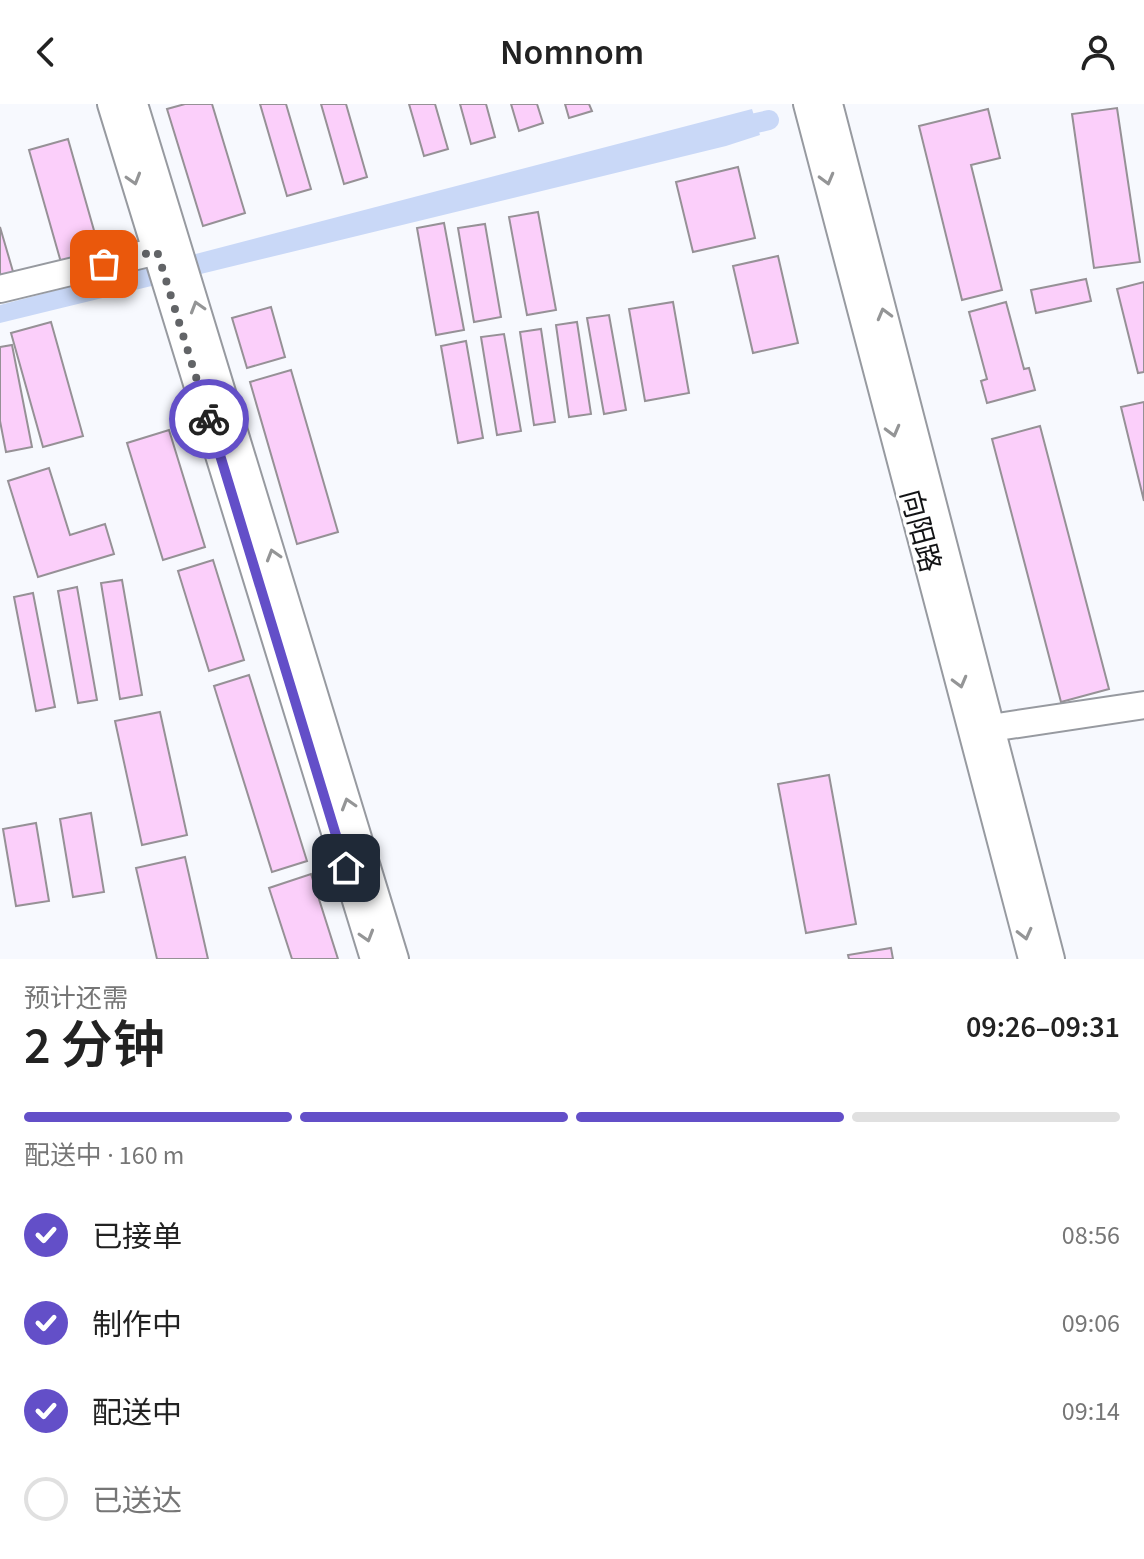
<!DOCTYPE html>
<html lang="zh">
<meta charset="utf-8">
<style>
:root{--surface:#fff;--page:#f6f6f6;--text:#222;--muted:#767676;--line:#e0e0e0;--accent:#634fc8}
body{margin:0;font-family:"Source Sans 3","Noto Sans SC",sans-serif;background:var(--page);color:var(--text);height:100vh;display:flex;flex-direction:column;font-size:30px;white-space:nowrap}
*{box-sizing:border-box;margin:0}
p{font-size:26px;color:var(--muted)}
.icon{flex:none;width:44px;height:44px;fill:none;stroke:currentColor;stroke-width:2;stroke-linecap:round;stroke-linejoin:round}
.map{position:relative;height:855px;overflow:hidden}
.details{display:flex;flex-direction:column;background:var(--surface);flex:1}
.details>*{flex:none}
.pin{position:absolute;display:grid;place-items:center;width:68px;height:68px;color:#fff;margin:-34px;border-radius:16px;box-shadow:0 4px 12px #0006}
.courier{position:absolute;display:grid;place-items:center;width:80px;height:80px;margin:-40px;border:6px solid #634fc8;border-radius:50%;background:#fff;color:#222;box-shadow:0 2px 10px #0007}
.head em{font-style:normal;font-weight:600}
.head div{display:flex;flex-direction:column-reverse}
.head{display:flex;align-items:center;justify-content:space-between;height:136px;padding:0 24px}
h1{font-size:52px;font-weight:600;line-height:60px}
.bar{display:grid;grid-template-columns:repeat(4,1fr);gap:12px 8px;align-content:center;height:96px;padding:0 24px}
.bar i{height:10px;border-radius:6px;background:var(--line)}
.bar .active{background:var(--accent)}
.bar p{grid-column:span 4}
ol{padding:0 24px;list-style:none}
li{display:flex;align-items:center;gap:24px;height:88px}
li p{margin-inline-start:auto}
li .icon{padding:8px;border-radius:50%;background:var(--accent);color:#fff;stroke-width:4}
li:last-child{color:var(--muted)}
li i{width:44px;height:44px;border:4px solid var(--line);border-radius:50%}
header{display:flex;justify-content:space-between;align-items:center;height:104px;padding:0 24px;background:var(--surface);font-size:36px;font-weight:600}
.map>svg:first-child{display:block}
.water{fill:#c9d8f7}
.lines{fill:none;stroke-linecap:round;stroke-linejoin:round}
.canal{stroke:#c9d8f7;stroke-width:20}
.building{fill:#fbcffa;stroke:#969196;stroke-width:2}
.minor-casing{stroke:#979aa0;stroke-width:30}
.minor{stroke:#fff;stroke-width:26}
.oneway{stroke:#949596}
.done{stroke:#626467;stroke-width:8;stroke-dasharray:0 14.4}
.route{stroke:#634fc8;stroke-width:10}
.labels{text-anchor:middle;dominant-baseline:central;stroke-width:6;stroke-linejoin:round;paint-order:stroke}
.street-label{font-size:28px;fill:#121315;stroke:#fff}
</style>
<header><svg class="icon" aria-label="back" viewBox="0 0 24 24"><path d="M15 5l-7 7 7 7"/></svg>Nomnom<svg class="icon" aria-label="person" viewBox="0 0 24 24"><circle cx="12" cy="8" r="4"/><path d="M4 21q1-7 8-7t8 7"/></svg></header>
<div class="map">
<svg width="1144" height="855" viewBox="0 0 1144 855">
<rect width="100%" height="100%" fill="#f7f9fe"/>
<polygon class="water" points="752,5 760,31 726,42 0,219 0,201"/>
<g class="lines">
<polyline class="canal" points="756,19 769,16"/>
</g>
<g class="building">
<polygon points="185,0 212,0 245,109 203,122 167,5"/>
<polygon points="260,0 286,0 311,85 287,92"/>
<polygon points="321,0 346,0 367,73 344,80"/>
<polygon points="409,0 435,0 448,45 424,52"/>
<polygon points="460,0 486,0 495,33 471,40"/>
<polygon points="511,0 537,0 543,19 519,27"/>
<polygon points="565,0 589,0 592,7 569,14"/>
<polygon points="1117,4 1140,158 1094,164 1072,10"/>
<polygon points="988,5 1000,54 971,61 1002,186 962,196 919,22"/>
<polygon points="68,35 103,158 64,169 29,46"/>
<polygon points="738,63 755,134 693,148 676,78"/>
<polygon points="538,108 556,206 527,211 509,113"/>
<polygon points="444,119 464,226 436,231 417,124"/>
<polygon points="485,120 501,213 474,218 458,124"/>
<polygon points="0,123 14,171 0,175"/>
<polygon points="778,152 798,239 753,249 733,162"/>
<polygon points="1086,175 1091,197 1036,209 1031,186"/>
<polygon points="1144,178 1144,268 1138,269 1117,185"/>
<polygon points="673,198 689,289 645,297 629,205"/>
<polygon points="1006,198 1024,265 1029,264 1035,286 987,299 981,277 987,275 969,208"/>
<polygon points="271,203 285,253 247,264 232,214"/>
<polygon points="609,211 626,306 604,310 587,214"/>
<polygon points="51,218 83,332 43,343 11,229"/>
<polygon points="577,218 591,310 569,313 556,221"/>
<polygon points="541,225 555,318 534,321 520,228"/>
<polygon points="504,230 521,327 497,331 481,233"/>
<polygon points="466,237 483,334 458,339 441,242"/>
<polygon points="12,241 32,343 6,348 0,317 0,243"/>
<polygon points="291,266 338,428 297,440 250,278"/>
<polygon points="1144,298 1144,397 1121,303"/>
<polygon points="1040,322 1109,585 1061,598 992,335"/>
<polygon points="169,326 205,443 163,456 127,339"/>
<polygon points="49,364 70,431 105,420 114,450 38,473 8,377"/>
<polygon points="213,456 244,556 209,567 178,467"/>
<polygon points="122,476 142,591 120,595 101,479"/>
<polygon points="77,483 97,596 78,599 58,487"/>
<polygon points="33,489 55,603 36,607 14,493"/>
<polygon points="249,571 307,757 272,768 214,582"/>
<polygon points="160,608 187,731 142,741 115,617"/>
<polygon points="829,671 856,820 806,829 778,680"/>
<polygon points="91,709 104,788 73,793 60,715"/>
<polygon points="36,719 49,797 16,802 3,725"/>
<polygon points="185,753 208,855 157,855 136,764"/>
<polygon points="311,770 338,855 292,855 269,784"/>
<polygon points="891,844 893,855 849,855 848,851"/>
</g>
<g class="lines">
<defs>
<g id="minor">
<polyline points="111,0 374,855"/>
<polyline points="134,0 395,855"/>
<polyline points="807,0 1032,855"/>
<polyline points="829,0 1051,855"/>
<polyline points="0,185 157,147"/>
<polyline points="991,624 1144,601"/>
</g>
</defs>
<use href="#minor" class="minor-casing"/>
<use href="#minor" class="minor"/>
</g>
<defs><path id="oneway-chevron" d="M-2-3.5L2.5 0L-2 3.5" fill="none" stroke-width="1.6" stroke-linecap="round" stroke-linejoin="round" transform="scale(2)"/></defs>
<g class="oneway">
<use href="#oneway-chevron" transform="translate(134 75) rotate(73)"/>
<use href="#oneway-chevron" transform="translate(827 75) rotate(75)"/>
<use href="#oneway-chevron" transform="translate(197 203) rotate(-107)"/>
<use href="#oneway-chevron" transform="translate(884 210) rotate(-105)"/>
<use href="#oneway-chevron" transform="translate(893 327) rotate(75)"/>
<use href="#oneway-chevron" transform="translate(273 451) rotate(-107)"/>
<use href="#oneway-chevron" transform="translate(960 578) rotate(75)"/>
<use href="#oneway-chevron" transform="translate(348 700) rotate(-107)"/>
<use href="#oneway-chevron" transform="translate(1025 830) rotate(76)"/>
<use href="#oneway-chevron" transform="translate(367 832) rotate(73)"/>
</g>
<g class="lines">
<polyline class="done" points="104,160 157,147 209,315"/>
<polyline class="route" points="209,315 346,764"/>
</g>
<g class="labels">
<g class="street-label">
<text transform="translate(920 427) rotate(75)">向阳路</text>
</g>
</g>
</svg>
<div class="pin" style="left:104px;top:160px;background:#ea580c"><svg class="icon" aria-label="bag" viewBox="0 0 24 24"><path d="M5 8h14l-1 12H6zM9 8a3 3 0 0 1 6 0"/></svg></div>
<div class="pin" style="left:346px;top:764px;background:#1f2937"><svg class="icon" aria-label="home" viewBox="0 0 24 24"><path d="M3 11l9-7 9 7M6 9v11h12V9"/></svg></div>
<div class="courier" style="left:209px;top:315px"><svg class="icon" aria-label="bike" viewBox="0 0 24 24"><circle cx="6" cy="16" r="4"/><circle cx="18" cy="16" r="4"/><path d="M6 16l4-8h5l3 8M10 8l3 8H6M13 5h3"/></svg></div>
</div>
<section class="details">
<div class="head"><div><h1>2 分钟</h1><p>预计还需</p></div><em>09:26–09:31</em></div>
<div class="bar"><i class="active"></i><i class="active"></i><i class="active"></i><i></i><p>配送中 · 160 m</p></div>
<ol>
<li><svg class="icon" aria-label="check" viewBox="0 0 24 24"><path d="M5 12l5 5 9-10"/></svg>已接单<p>08:56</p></li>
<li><svg class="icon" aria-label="check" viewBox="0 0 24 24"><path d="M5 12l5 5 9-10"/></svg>制作中<p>09:06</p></li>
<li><svg class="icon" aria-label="check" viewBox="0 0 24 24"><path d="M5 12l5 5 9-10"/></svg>配送中<p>09:14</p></li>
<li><i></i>已送达</li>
</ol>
</section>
